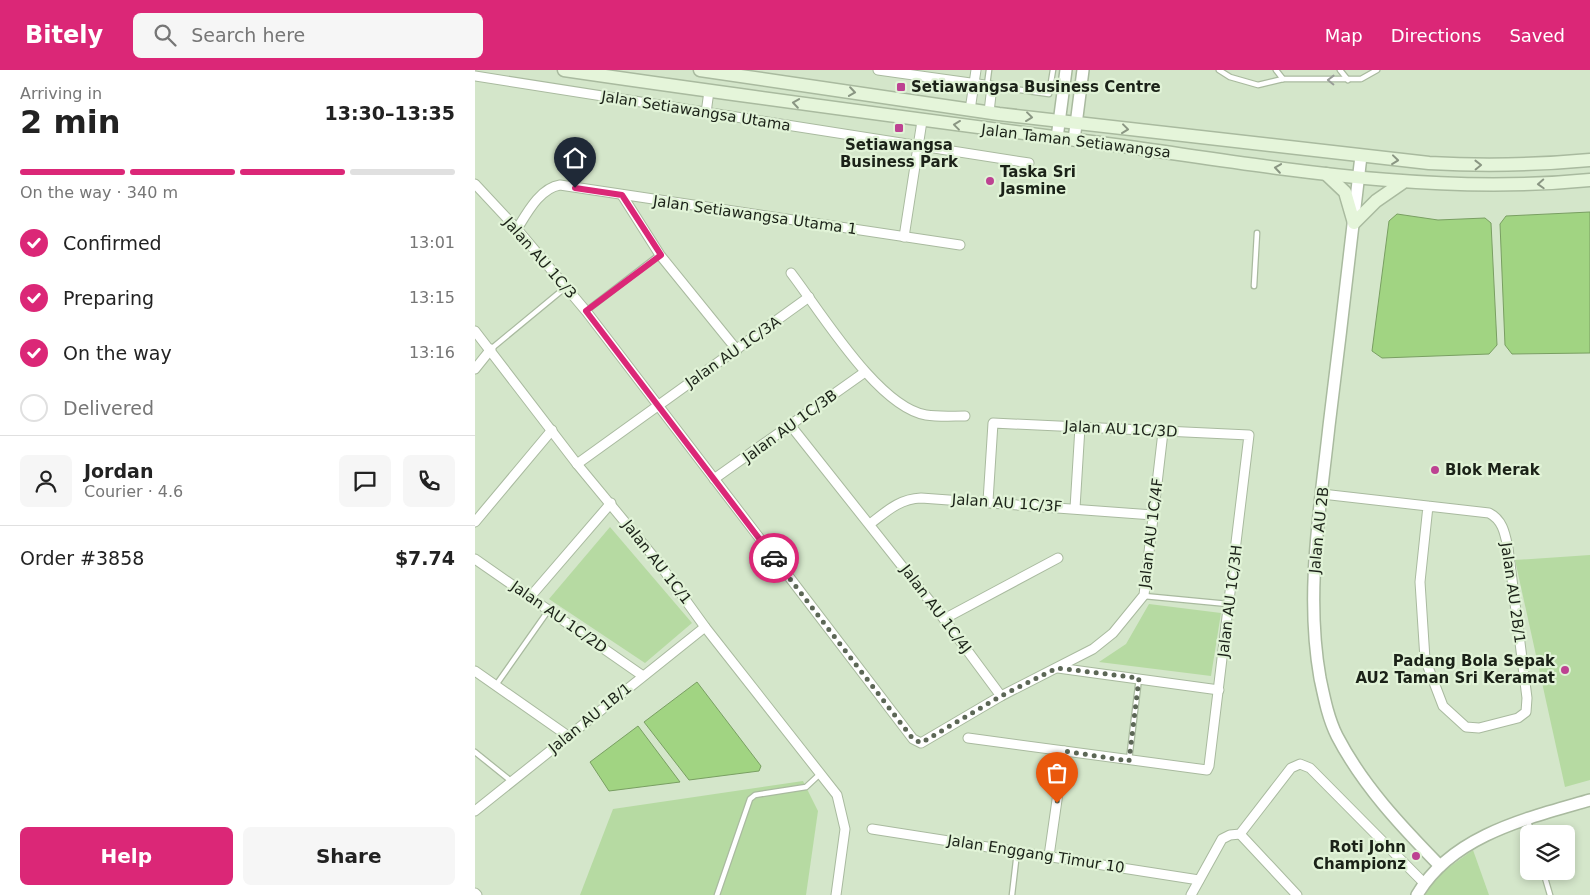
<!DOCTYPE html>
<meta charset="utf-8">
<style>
:root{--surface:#fff;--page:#f6f6f6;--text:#222;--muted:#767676;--line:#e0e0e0;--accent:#db2777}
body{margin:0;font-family:"DejaVu Sans",sans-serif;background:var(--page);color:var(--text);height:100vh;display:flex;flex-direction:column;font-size:19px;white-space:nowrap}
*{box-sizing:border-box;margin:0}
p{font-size:16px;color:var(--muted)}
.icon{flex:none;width:28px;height:28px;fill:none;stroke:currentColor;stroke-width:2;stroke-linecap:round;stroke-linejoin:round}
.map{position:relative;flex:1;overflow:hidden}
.side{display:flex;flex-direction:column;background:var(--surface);width:475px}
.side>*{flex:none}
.buttons{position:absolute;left:1045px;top:755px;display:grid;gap:10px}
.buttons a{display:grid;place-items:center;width:55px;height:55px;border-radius:8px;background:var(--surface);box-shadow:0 2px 8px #0003;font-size:25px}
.pin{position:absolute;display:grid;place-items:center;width:42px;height:42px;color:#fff;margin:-51px -21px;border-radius:50% 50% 50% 0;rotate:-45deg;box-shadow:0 0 5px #0007}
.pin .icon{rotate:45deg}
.courier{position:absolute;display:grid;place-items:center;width:50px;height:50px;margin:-25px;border:4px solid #db2777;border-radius:50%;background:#fff;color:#222;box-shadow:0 1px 6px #0007}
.headline em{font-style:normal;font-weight:700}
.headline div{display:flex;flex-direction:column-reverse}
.headline{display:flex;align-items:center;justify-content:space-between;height:85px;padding:0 20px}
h1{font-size:32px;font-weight:700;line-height:38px}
.bar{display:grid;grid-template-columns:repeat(4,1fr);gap:8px 5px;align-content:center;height:60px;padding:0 20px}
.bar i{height:6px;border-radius:4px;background:var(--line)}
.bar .on{background:var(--accent)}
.bar p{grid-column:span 4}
.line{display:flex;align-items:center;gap:12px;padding:0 20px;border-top:1px solid var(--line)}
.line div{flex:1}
.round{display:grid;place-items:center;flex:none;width:52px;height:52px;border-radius:8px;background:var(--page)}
ol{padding:0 20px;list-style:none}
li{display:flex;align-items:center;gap:15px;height:55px}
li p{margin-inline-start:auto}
li .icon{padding:5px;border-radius:50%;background:var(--accent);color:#fff;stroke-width:4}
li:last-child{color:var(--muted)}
li i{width:28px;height:28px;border:2px solid var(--line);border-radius:50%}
.cta{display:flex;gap:10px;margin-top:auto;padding:10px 20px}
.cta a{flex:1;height:58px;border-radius:8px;background:var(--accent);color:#fff;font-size:20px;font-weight:700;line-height:58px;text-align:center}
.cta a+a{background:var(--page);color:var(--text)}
header{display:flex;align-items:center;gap:30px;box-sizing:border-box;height:70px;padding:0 25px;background:var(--accent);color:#fff}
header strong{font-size:24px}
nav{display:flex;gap:28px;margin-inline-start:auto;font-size:18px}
.search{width:350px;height:45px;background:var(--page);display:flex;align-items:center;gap:12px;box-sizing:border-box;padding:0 18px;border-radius:8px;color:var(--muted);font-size:19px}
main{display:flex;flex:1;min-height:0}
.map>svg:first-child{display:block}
.green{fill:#b6daa2}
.water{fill:#a1d482;stroke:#799f62}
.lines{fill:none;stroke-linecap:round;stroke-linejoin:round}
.service-casing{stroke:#a9ba9f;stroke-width:7}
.minor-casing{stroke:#a9ba9f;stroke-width:11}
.tertiary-casing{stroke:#a9ba9f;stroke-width:14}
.secondary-casing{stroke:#a9ba9f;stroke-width:15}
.service{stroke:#fff;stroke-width:4.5}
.minor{stroke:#fff;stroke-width:9}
.tertiary{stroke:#fff;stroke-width:11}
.secondary{stroke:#e5f5da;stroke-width:12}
.oneway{stroke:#989c97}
.oneway2{stroke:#8a9683}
.done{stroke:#5c6756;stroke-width:5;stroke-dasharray:0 9}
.route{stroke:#db2777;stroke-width:6}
.poi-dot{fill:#bd4292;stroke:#e1f3d7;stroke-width:2}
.labels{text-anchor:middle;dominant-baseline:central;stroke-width:4.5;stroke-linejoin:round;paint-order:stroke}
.poi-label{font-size:15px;font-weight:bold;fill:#1b2218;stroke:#e1f3d7;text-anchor:start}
.street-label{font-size:15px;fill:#1b2218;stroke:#e1f3d7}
</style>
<header>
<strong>Bitely</strong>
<div class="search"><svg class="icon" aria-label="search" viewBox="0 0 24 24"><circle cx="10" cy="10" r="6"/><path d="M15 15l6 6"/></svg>Search here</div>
<nav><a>Map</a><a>Directions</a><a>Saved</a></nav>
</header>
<main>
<section class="side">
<div class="headline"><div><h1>2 min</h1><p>Arriving in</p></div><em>13:30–13:35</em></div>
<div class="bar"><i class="on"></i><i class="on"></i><i class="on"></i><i></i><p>On the way · 340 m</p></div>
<ol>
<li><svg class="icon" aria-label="check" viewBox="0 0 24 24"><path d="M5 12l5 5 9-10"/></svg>Confirmed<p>13:01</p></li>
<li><svg class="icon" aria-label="check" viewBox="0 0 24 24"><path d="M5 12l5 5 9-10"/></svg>Preparing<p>13:15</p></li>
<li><svg class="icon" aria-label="check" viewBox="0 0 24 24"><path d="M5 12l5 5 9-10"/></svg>On the way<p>13:16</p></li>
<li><i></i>Delivered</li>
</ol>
<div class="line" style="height:90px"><a class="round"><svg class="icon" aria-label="person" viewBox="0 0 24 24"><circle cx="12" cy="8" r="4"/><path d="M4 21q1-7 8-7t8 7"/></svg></a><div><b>Jordan</b><p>Courier · 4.6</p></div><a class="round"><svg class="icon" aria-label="chat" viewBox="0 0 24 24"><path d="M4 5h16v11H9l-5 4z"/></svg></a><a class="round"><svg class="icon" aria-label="phone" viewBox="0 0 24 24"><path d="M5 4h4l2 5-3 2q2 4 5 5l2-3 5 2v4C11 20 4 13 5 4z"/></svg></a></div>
<div class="line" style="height:65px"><div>Order #3858</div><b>$7.74</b></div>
<div class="cta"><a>Help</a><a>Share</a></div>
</section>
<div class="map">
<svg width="1115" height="825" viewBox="0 0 1115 825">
<rect width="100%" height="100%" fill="#d4e6ca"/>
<g class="green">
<polygon points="135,457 217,553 170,593 74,529"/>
<polygon points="1115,485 1115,710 1090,717 1040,490"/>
<polygon points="674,534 746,543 736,606 624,592 651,574"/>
<polygon points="328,711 343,741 331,825 105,825 138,739"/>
<polygon points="998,780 1014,825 950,825 959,808"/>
</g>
<g class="water">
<polygon points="1115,142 1115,283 1037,284 1030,275 1025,154 1031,146"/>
<polygon points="922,144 963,150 1010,148 1016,153 1022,275 1014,284 907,288 897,281 914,151"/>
<polygon points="222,612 286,696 284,701 214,710 169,652"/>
<polygon points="163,656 205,712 134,721 115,692"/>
</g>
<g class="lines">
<defs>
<g id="service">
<polyline points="744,0 755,7 783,15 808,9 886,9 902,0"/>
<polyline points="801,0 808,9"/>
<polyline points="865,0 873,10"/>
<polyline points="512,15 514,0"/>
<polyline points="517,16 574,24 578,0"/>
<polyline points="779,216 782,163"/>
<polyline points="111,241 184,185"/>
<polyline points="16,279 91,217"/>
<polyline points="669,526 753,534"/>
<polyline points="21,615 73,541"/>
<polyline points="0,682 36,711"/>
<polyline points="654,690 664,608"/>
<polyline points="1053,751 1057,764"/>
<polyline points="1068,801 1075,825"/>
<polyline points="242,825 275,729 280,725 331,717 346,703"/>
<polyline points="537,825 542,782"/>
</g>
<g id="minor">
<polyline points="403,0 517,16 514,42"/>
<polyline points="0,6 554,93"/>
<polyline points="495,40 501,0"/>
<polyline points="231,43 234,21"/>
<polyline points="0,114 42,159 111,241 438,669 446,673 526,626 618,579 638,563 669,525 688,362"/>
<polyline points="147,125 185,185 262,280"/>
<path d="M 42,159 C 52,143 65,118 85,115 L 485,175"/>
<polyline points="429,167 447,51"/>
<path d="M 316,203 C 346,242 403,337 451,345 C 464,347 477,346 490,346"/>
<polyline points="0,261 102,394 183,492 230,557 362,725 370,759 361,825"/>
<polyline points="0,299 16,279"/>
<polyline points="316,356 469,549 526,626"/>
<polyline points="102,394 334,227"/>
<polyline points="239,409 390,302"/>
<path d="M 847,424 L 1014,443 C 1028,450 1030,464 1033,478 L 1052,628 L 1051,642 L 1043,648 L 1004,658 L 991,657 L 968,636 L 950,589 L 945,512 L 953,436"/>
<polyline points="600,438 605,357"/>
<polyline points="0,452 77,360"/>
<path d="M 395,454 C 412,441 424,429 446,428 L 678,445"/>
<polyline points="0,489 168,606"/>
<polyline points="55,527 136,433"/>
<polyline points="469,549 583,488"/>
<polyline points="583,598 744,620"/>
<polyline points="0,601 93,666"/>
<polyline points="493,668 732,700 734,696 774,365 518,353 513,431"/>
<polyline points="0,741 230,557"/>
<polyline points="397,759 724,810"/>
<polyline points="765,764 822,825"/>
<polyline points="574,786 589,681"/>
<polyline points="0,823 2,825"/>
<polyline points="716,825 747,769 755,765 765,764 816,698 825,694 835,698 949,813"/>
</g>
<g id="tertiary">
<polyline points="582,68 591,0"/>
<polyline points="599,70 608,0"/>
<path d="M 886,86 C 876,177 865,266 854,356 C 845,440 830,524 845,608 C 849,627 853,648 862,666 C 888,716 926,756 965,796"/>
<path d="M 942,825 C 977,765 1053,748 1115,730"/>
</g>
<g id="secondary">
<path d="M 89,0 C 273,27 456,51 640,75 C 799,97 954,126 1115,110"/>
<path d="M 225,0 L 524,44 L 954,93 C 1008,96 1061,95 1115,90"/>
<polyline points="851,104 870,122 879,153 901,131 927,113"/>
</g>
</defs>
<use href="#service" class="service-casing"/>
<use href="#minor" class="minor-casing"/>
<use href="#tertiary" class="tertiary-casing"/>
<use href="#secondary" class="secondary-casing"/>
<use href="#service" class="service"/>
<use href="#minor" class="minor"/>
<use href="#tertiary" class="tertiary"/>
<use href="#secondary" class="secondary"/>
</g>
<defs><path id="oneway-chevron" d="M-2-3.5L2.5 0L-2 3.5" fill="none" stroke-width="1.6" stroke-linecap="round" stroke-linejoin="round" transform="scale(1.25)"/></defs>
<use class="oneway" href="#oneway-chevron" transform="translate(856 10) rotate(-179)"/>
<g class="oneway2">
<use href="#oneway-chevron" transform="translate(377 22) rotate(8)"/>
<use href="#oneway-chevron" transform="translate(321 33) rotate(-172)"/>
<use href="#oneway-chevron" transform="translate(554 47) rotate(7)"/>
<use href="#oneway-chevron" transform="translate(482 55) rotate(-173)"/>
<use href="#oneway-chevron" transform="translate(650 59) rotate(7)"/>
<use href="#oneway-chevron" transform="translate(920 90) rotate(6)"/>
<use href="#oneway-chevron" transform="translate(1003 95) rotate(-1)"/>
<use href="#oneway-chevron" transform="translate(803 98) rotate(-172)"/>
<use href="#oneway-chevron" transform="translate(1066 114) rotate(177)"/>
</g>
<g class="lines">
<polyline class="done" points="299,488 438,669 446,673 526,626 582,598 664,608 654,691 589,681 582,733"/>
<polyline class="route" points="100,118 147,125 186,185 111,241 299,488"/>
</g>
<g class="poi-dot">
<rect x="421" y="12" width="10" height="10" rx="2.5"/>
<rect x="419" y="53" width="10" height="10" rx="2.5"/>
<circle cx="515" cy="111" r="5"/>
<circle cx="960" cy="400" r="5"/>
<circle cx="1090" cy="600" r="5"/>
<circle cx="941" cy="786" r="5"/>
</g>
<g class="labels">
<g class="poi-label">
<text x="436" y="17">Setiawangsa Business Centre</text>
<text x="424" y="75" text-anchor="middle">Setiawangsa<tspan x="424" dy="17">Business Park</tspan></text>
<text x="525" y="102">Taska Sri<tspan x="525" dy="17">Jasmine</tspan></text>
<text x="970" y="400">Blok Merak</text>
<text x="1080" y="591" text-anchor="end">Padang Bola Sepak<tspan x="1080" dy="17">AU2 Taman Sri Keramat</tspan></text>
<text x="931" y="777" text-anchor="end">Roti John<tspan x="931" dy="17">Championz</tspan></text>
</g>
<g class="street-label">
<text transform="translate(221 41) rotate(9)">Jalan Setiawangsa Utama</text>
<text transform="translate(601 71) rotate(7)">Jalan Taman Setiawangsa</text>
<text transform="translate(280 145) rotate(8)">Jalan Setiawangsa Utama 1</text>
<text transform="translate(65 188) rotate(49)">Jalan AU 1C/3</text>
<text transform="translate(258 282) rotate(-35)">Jalan AU 1C/3A</text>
<text transform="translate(315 356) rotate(-36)">Jalan AU 1C/3B</text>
<text transform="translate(646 359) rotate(3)">Jalan AU 1C/3D</text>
<text transform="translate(532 433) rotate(4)">Jalan AU 1C/3F</text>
<text transform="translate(844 460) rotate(-84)">Jalan AU 2B</text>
<text transform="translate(676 463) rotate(-83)">Jalan AU 1C/4F</text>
<text transform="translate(182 492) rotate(52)">Jalan AU 1C/1</text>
<text transform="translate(1038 523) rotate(82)">Jalan AU 2B/1</text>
<text transform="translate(755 531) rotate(-83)">Jalan AU 1C/3H</text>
<text transform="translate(461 539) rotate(53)">Jalan AU 1C/4J</text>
<text transform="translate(84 547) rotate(35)">Jalan AU 1C/2D</text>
<text transform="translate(115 648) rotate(-39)">Jalan AU 1B/1</text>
<text transform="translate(561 784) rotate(9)">Jalan Enggang Timur 10</text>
</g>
</g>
</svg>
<div class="buttons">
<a><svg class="icon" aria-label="layers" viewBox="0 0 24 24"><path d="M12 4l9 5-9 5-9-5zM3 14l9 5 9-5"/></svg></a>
</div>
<div class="pin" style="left:582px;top:733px;background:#ea580c"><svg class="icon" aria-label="bag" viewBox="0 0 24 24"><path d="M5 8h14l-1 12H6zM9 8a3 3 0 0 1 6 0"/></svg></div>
<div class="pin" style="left:100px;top:118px;background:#1f2937"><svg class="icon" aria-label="home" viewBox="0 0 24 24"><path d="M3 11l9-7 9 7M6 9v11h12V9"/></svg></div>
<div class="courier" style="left:299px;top:488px"><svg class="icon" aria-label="car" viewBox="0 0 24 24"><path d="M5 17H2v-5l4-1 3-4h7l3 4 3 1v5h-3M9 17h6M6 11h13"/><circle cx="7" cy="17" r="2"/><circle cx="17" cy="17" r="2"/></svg></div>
</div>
</main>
